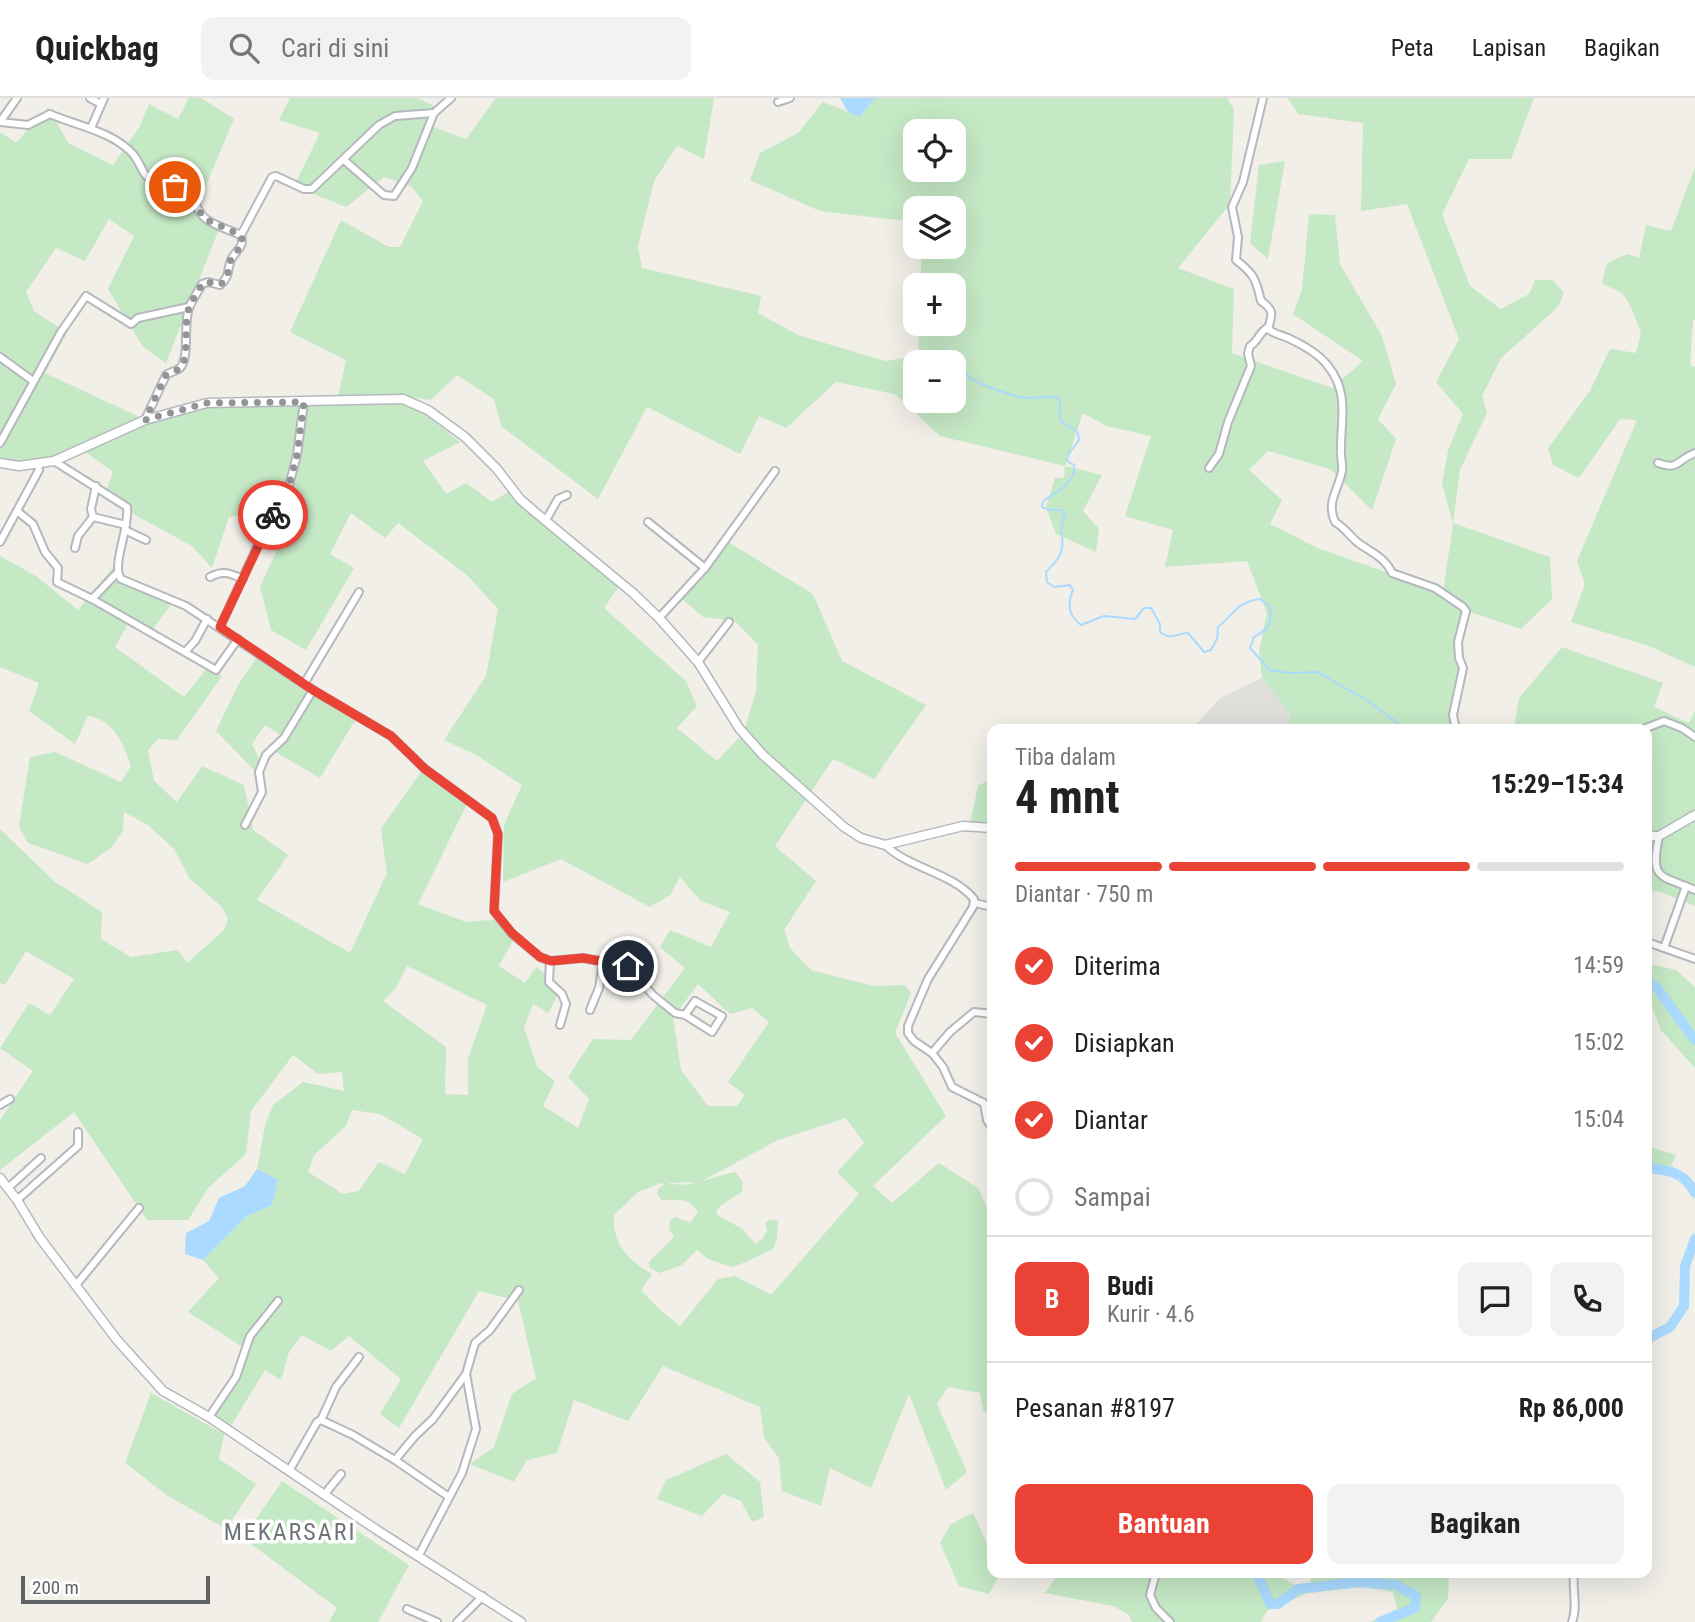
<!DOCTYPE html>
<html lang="id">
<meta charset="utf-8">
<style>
:root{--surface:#fff;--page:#f2f2f2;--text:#222;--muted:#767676;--line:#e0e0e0;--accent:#ea4335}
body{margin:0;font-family:"Roboto Condensed",sans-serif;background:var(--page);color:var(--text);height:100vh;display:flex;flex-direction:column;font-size:26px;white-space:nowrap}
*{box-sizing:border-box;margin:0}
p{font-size:23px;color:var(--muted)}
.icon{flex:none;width:38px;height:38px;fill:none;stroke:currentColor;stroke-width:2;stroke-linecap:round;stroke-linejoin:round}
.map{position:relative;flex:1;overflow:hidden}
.panel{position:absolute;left:987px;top:626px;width:665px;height:854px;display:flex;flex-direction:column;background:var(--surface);border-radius:14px;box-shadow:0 7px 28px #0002}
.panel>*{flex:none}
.tools{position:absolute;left:903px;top:21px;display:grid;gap:14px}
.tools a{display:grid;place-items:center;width:63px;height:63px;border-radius:14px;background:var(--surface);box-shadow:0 7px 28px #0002;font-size:35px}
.scale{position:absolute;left:21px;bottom:18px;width:189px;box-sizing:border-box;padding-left:7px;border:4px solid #5f6368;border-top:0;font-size:19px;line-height:24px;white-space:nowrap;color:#5f6368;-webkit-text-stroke:5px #fff;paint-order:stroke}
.pin{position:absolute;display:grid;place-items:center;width:60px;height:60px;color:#fff;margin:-30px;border:4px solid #fff;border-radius:50%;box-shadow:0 2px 7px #0007}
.courier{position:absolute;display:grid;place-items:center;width:70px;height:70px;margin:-35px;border:5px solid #ea4335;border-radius:50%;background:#fff;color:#222;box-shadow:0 2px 9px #0007}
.headline em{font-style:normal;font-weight:700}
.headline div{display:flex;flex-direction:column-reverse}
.headline{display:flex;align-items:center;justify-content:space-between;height:119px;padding:0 28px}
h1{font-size:46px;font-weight:700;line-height:52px}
.bar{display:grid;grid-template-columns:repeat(4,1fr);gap:10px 7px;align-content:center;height:84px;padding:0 28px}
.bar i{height:9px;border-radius:5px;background:var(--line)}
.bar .on{background:var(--accent)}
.bar p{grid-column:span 4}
.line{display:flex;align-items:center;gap:18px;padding:0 28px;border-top:2px solid var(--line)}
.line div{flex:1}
.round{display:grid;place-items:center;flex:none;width:74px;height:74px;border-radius:14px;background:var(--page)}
ol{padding:0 28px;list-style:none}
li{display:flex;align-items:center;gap:21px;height:77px}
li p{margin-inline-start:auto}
li .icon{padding:7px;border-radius:50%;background:var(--accent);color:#fff;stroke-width:4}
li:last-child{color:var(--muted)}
li i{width:38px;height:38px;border:4px solid var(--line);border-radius:50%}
.primary-button{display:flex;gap:14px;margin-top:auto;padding:14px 28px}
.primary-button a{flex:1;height:80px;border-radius:14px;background:var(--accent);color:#fff;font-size:28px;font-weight:700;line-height:80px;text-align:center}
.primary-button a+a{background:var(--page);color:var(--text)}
header{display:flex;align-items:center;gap:42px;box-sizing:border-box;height:98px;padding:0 35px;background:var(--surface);border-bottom:2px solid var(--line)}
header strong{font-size:33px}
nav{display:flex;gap:38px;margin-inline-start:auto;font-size:24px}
.search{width:490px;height:63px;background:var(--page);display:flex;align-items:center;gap:18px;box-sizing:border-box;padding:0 24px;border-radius:14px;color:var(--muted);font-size:26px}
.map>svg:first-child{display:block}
.industrial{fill:#e0deda}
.green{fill:#c5e8c5;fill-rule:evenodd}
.water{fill:#aadaff}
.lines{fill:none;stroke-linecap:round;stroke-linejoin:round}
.stream{stroke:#aadaff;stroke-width:2}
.river{stroke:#aadaff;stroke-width:10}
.minor-casing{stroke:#b5b8bc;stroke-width:10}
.tertiary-casing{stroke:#b5b8bc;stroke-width:11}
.minor{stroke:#fff;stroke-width:6}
.tertiary{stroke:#fff;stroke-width:8}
.done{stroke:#929495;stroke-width:7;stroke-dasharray:0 12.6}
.route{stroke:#ea4335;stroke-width:9}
.labels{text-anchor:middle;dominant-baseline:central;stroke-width:7;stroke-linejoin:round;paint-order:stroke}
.quarter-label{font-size:24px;letter-spacing:2px;fill:#70757a;stroke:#fff}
</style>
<header>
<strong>Quickbag</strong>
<div class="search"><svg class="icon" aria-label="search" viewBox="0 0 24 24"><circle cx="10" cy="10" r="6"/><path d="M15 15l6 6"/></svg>Cari di sini</div>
<nav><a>Peta</a><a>Lapisan</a><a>Bagikan</a></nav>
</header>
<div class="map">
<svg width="1695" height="1524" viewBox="0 0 1695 1524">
<rect width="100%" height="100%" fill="#f1efe8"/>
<polygon class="industrial" points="1262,580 1290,616 1284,632 1191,632 1220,600"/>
<g class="green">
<path d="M 189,0 L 201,0 L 234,21 L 196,111 L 219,131 L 166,265 L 143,249 L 108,191 L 134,138 L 109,121 L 85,163 L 56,150 L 26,194 L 34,213 L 67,235 L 45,275 L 148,323 L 210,305 L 337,303 L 346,262 L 290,234 L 341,122 L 389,149 L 400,149 L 423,103 L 411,88 L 384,79 L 346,109 L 294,88 L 320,35 L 279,22 L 290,0 L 417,0 L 439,10 L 433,29 L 466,41 L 496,0 L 714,0 L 704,61 L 677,48 L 654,83 L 638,148 L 642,170 L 761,198 L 758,215 L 798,237 L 885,263 L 918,258 L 919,226 L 954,226 L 954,187 L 920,187 L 922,149 L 954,149 L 954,110 L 915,110 L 915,132 L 906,123 L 820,113 L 750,82 L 760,55 L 798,35 L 823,4 L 860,19 L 875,0 L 1227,0 L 1234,12 L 1230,106 L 1178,170 L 1234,191 L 1232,255 L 1332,290 L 1363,263 L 1293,216 L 1302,192 L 1309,116 L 1335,117 L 1340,166 L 1382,238 L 1396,286 L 1378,321 L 1396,341 L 1372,412 L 1330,371 L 1268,353 L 1249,372 L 1282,402 L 1270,426 L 1317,450 L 1443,494 L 1453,426 L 1442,385 L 1448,353 L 1463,316 L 1436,284 L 1459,241 L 1407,106 L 1361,113 L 1363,25 L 1298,16 L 1288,0 L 1534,0 L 1511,61 L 1469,61 L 1442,116 L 1470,188 L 1501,211 L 1529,196 L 1535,182 L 1553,182 L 1564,195 L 1558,209 L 1501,260 L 1482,298 L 1487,315 L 1460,372 L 1453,425 L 1550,459 L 1552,501 L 1521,531 L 1470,514 L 1456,545 L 1465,575 L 1455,621 L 1459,632 L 1284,632 L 1290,616 L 1262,580 L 1259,553 L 1267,515 L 1247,463 L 1165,469 L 1173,432 L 1125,418 L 1151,338 L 1107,328 L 1083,315 L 1065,368 L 1102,377 L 1083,413 L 1099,431 L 1096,454 L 1056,436 L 1046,409 L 1055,380 L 1064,380 L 1065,368 L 940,338 L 895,296 L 836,284 L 786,330 L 759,318 L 740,356 L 647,309 L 598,401 L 501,328 L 494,301 L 457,277 L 431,302 L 409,299 L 426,317 L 460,344 L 423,363 L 446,396 L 466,385 L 492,404 L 513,391 L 622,484 L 604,510 L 686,583 L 697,608 L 677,630 L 717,663 L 744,634 L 756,593 L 758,547 L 735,523 L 703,519 L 679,498 L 725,442 L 813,496 L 842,563 L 926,607 L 874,681 L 833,661 L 775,748 L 816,783 L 784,832 L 790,850 L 811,872 L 873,888 L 905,887 L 911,895 L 895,935 L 946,1018 L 873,1088 L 892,1105 L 939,1065 L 978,1090 L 989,1113 L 992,1111 L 992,1320 L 983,1312 L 980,1295 L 948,1289 L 937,1306 L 967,1374 L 946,1392 L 909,1296 L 871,1390 L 830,1370 L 821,1408 L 782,1393 L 779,1360 L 764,1340 L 760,1309 L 663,1268 L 628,1323 L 574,1302 L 557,1355 L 527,1362 L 514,1384 L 470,1366 L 494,1349 L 512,1296 L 536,1280 L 518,1203 L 479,1193 L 399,1330 L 380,1316 L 401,1281 L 349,1238 L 331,1253 L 302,1237 L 289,1254 L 281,1282 L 265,1272 L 229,1331 L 208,1319 L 249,1253 L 188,1214 L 219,1180 L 203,1162 L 247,1118 L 272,1107 L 278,1082 L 257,1071 L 265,1027 L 273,1007 L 303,984 L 344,993 L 342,974 L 318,976 L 293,957 L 251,1013 L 246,1056 L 209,1089 L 188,1122 L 147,1122 L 74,1014 L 0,1072 L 0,1022 L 33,973 L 0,950 L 29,905 L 50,917 L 74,881 L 26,853 L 5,887 L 0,885 L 0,731 L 55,784 L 102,814 L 101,841 L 131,859 L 178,852 L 187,865 L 224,832 L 228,821 L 222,809 L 190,781 L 174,751 L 148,727 L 124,714 L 123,732 L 112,749 L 88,766 L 28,745 L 19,728 L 30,659 L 55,654 L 121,684 L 131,668 C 124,646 113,621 88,618 L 75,646 L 29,613 L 39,585 L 0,569 L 0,458 L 36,478 L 78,512 L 114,468 L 139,493 L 173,504 L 153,531 L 132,519 L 115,549 L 184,599 L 208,569 L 222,578 L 177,642 L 158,641 L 148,652 L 154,683 L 177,704 L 202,668 L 244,687 L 253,732 L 288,757 L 257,802 L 350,855 L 387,775 L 381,731 L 425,668 L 468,704 L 418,806 L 466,824 L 501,821 L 515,839 L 499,868 L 525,885 L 536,869 L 562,890 L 548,915 L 533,906 L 524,929 L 537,969 L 555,983 L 543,1008 L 578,1030 L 589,1001 L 568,979 L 593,941 L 631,942 L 685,870 L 660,849 L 670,832 L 711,849 L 730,814 L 701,803 L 680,779 L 670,797 L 650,809 L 561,761 L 503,784 L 504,727 L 522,687 L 476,657 L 444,642 L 486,578 L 498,511 L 467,477 L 398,425 L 385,440 L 351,415 L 330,456 L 354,470 L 306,552 L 271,532 L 260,489 L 281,443 L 274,411 L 229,419 L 212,470 L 192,448 L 135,417 L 106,393 L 113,374 L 84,353 L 52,367 L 7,369 L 0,366 L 0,34 L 16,45 L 48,9 L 68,45 L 113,67 L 140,28 L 149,6 L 178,21 ZM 915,33 L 954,33 L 954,72 L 915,72 ZM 915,264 L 954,264 L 954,303 L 915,303 ZM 407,868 L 487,907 L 468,961 L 468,997 L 445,996 L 446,949 L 383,903 L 396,890 ZM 698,886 L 730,916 L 752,910 L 769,924 L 728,984 L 745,997 L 737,1008 L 708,1008 L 681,972 L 673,920 ZM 352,1012 L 380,1016 L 423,1041 L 405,1076 L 379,1064 L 359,1093 L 343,1096 L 308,1074 L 314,1057 L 346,1028 ZM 846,1020 L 864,1045 L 837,1074 L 859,1096 L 771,1197 L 735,1178 L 718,1181 L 680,1228 L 660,1212 L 641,1192 L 652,1176 C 628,1162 612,1146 614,1117 L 638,1094 L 661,1085 L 665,1086 L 659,1090 L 657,1096 L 662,1102 C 678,1102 689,1099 698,1114 L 690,1125 L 676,1119 L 670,1122 L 669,1131 L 674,1139 L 649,1164 L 650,1170 L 660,1175 L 682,1167 L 697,1152 L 708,1161 L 732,1169 L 741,1166 L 773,1151 L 777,1141 L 778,1123 L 770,1121 L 765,1125 L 767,1132 L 762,1141 L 755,1146 L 743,1131 L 718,1118 L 716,1114 L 720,1108 L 742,1094 L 743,1084 L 735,1074 C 708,1079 694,1091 667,1085 L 700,1084 L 778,1042 Z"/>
<polygon points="1285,63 1268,161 1250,145 1259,67"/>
<polygon points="1695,69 1695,222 1693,222 1690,267 1695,269 1695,569 1649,548 1571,524 1585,486 1577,463 1637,322 1620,321 1579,380 1553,367 1548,350 1590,293 1610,251 1636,255 1641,235 1631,209 1623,196 1602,185 1607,165 1627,156 1639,160 1646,127 1671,133"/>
<polygon points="1562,549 1663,585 1654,609 1689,625 1695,613 1695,808 1658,793 1647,794 1647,632 1514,632 1519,600"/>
<polygon points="257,559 357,619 320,680 276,654 284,639 265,627 252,646 260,662 254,672 216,633 238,587"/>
<polygon points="992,680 992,730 970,726 978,688"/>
<polygon points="1647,865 1676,872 1695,889 1695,970 1661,932 1652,909 1647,906"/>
<polygon points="1647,1048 1676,1057 1667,1077 1647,1075"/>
<polygon points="151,1295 224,1336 219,1361 256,1386 226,1431 168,1398 125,1365"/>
<polygon points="726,1356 760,1384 764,1419 752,1424 741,1403 723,1396 702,1418 657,1401 666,1382"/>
<polygon points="282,1383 409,1467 378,1524 329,1524 337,1510 243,1440"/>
<polygon points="973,1415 992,1456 992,1475 1001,1475 989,1496 959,1488 940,1445 951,1426"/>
<polygon points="1059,1475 1274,1475 1308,1495 1312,1475 1442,1475 1449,1480 1448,1501 1431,1524 1370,1524 1397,1511 1393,1494 1363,1489 1308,1495 1267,1513 1261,1524 1132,1524 1129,1517 1113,1508 1045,1495"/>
</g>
<g class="water">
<polygon points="840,0 875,0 860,19 848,14"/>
<polygon points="257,1071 278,1082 272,1107 247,1118 203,1162 185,1156 186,1135 209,1123 219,1100 245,1088"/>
</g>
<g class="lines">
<path class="stream" d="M 944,251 C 948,260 954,259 960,266 C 964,270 965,275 969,279 C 977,286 1015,299 1026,300 C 1037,300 1050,297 1060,301 C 1059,332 1058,318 1078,335 L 1079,342 L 1068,357 L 1067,363 L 1074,367 C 1076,385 1057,394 1043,403 L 1042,409 L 1049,412 L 1061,412 L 1065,416 C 1058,435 1064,435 1062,450 C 1061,460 1052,467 1046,474 L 1047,484 L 1054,489 L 1070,487 L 1073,492 C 1067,506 1068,518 1081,527 L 1104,518 L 1135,521 L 1144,510 L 1151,510 L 1160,526 L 1160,534 C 1172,543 1176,535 1188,535 L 1204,554 L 1211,552 L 1217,541 L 1218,529 C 1235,515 1235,505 1260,501 L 1270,509 C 1272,525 1270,531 1254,539 L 1250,550 L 1270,572 L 1289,575 L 1318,574 L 1368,603 L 1407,632"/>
<g class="river">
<polyline points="1647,883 1657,890 1695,942"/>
<path d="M 1647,1070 C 1669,1072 1684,1074 1695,1095"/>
<polyline points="1647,1241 1670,1229 1684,1208 1685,1168 1695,1141"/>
<polyline points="1257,1475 1270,1506 1278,1506 1298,1491 1358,1484 1396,1487 1416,1498 1415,1510 1380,1524"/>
</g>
<defs>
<g id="minor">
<polyline points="90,0 101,6"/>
<path d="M 1263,0 L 1243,84 L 1232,109 L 1238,139 L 1236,162 C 1254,176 1256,181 1261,203 C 1275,213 1272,216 1268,231 C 1274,236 1281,237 1288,240 C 1301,246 1319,256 1328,268 C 1349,294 1341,320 1341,351 C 1340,358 1343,366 1342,373 C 1338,393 1326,404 1335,424 C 1345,430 1349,437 1357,444 C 1370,454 1385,459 1392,475 L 1435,490 L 1463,509 L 1466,513 L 1458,544 L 1459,560 L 1463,570 L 1453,617 L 1456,632"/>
<polyline points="778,4 790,0"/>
<path d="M 0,24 L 28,27 L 50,16 C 77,28 112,33 133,56 C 142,67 142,79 156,85 C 166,90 177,89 187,95 C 195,101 197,114 206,121 C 215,128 230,132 241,137"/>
<polyline points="0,24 17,0"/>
<polyline points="91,30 104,0"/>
<polyline points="344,62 384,97 394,98 412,70 434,15"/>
<polyline points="0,259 33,283"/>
<path d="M 145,322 L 166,277 C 170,274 177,273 180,270 C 190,260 183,226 189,210 C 192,202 198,194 202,186 L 208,184 L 220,187 C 230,179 227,172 231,162 C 236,151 245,150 241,137 L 272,79 L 276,78 L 304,91 L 312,91 L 379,27 L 395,18 L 434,15 L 451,0"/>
<polyline points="0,345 61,234 86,198 131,226 138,220 189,209"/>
<path d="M 54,363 L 127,409 C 130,430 111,467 121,481 L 186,508 L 313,592 L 391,638 L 425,671 L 492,720 L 498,736 L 494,813 L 512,836 L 540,859 L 550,863 L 583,860 L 627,868 L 653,897 L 675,915 L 685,917 L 712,934 L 722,918 L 695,903 L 685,917"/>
<path d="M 1658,365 C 1680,373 1677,361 1695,355"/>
<path d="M 1209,370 L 1219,356 L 1228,324 L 1251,268 L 1248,256 L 1250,248 C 1259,243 1259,233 1269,229"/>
<polyline points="17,413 33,426 45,454 58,470 57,484 92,501 117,475"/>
<polyline points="93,419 126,427"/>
<polyline points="546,422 558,401 567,397"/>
<polyline points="648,424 705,470"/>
<polyline points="127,433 146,442"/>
<polyline points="0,444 39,372 38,366"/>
<polyline points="75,450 78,438 93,419 91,411 96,388"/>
<path d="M 210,479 C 223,472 230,475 243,481"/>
<polyline points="92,501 216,572 238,541"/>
<polyline points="659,520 705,470 775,373"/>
<polyline points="220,529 267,427 287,395 297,357 304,304"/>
<polyline points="185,554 195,543 207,521"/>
<polyline points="698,564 729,524"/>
<polyline points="304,586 359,494"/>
<polyline points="1641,632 1664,623 1682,630 1695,639"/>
<polyline points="245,727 262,694 259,674 266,657 284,640 313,592"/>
<path d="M 1659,738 C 1650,783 1659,776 1695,792"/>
<path d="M 885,747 C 910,771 951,774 974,801 L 973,809 L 928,881 L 908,928 L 908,935 L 914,943 L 932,955 L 943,969 L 952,989 L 984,1005 L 987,1022 L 992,1030"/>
<polyline points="975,805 992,809"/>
<polyline points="1647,844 1695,861"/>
<polyline points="1664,850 1686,788"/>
<polyline points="550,863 549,884 562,896 566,906 560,927"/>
<polyline points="590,912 599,890 603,865"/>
<polyline points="932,955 950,934 974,914 992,916"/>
<polyline points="0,1007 10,1001"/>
<polyline points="8,1090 41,1060"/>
<polyline points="17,1102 78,1048 78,1034"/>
<polyline points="76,1187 139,1110"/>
<polyline points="209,1319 236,1279 250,1238 278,1203"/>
<polyline points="321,1322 336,1289 359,1259"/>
<polyline points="395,1362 449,1399"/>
<polyline points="289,1373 317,1324 321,1322 353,1337 395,1362 415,1338 433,1321 466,1276"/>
<polyline points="324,1397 341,1376"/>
<polyline points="419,1457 462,1375 476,1331 466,1276 475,1245 490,1232 519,1192"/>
<polyline points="1156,1475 1150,1497 1156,1510 1170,1524"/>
<polyline points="407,1511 437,1524"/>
<polyline points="457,1524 483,1498"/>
<path d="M 1572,1524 C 1578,1509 1572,1492 1574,1475"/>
</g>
<g id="tertiary">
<polyline points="0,365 19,368 54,363 145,322 207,305 403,301 428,312 465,339 497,371 520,401 535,414 633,495 659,520 698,564 739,630 763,657 844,729 861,740 885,747 963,728 992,730"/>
<polyline points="1647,738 1659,738 1695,717"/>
<polyline points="0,1080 17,1102 40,1140 117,1242 163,1293 209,1319 377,1432 521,1524"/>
</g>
</defs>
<use href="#minor" class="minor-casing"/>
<use href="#tertiary" class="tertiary-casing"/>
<use href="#minor" class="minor"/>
<use href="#tertiary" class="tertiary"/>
</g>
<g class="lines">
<path class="done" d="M 175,89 L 190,97 L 199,113 L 207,122 L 241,137 C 245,150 236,151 231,161 C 227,172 230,179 220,187 L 208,184 L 202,186 C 198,194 192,202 189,210 C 183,226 190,260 180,270 C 177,273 170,274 166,277 L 145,322 L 207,305 L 304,304 L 297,357 L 287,395 L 273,417"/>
<polyline class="route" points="273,417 220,529 313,592 391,638 425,671 492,720 498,736 494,813 512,835 540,859 551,863 583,860 628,868"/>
</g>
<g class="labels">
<g class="quarter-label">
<text x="290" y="1434">MEKARSARI</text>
</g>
</g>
</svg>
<div class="tools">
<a><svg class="icon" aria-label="locate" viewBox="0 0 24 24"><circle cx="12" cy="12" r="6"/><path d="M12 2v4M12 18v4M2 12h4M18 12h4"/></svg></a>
<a><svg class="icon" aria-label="layers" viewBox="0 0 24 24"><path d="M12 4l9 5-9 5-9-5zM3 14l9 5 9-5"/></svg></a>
<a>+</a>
<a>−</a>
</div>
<div class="scale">200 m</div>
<div class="pin" style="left:175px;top:89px;background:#ea580c"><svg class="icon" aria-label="bag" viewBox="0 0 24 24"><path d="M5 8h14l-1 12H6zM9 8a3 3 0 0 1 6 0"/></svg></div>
<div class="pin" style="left:628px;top:868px;background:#1f2937"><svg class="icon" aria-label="home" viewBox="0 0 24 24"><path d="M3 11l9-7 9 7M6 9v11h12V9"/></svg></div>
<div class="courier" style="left:273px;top:417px"><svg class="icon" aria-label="bike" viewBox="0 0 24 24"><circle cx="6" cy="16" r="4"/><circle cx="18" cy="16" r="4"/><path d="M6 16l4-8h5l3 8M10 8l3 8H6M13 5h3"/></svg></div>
<section class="panel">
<div class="headline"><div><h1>4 mnt</h1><p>Tiba dalam</p></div><em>15:29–15:34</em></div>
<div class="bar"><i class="on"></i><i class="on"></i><i class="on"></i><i></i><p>Diantar · 750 m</p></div>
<ol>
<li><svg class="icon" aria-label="check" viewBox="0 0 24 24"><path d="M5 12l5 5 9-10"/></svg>Diterima<p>14:59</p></li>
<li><svg class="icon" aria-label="check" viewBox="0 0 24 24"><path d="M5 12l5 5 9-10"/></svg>Disiapkan<p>15:02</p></li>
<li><svg class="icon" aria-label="check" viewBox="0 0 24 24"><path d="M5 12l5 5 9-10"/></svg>Diantar<p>15:04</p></li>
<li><i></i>Sampai</li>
</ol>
<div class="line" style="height:126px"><b class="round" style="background:var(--accent);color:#fff">B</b><div><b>Budi</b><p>Kurir · 4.6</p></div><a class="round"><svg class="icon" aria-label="chat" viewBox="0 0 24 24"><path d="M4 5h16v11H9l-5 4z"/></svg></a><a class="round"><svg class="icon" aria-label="phone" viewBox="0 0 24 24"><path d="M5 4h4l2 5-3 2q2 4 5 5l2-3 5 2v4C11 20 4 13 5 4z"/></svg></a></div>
<div class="line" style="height:91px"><div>Pesanan #8197</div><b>Rp 86,000</b></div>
<div class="primary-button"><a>Bantuan</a><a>Bagikan</a></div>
</section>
</div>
